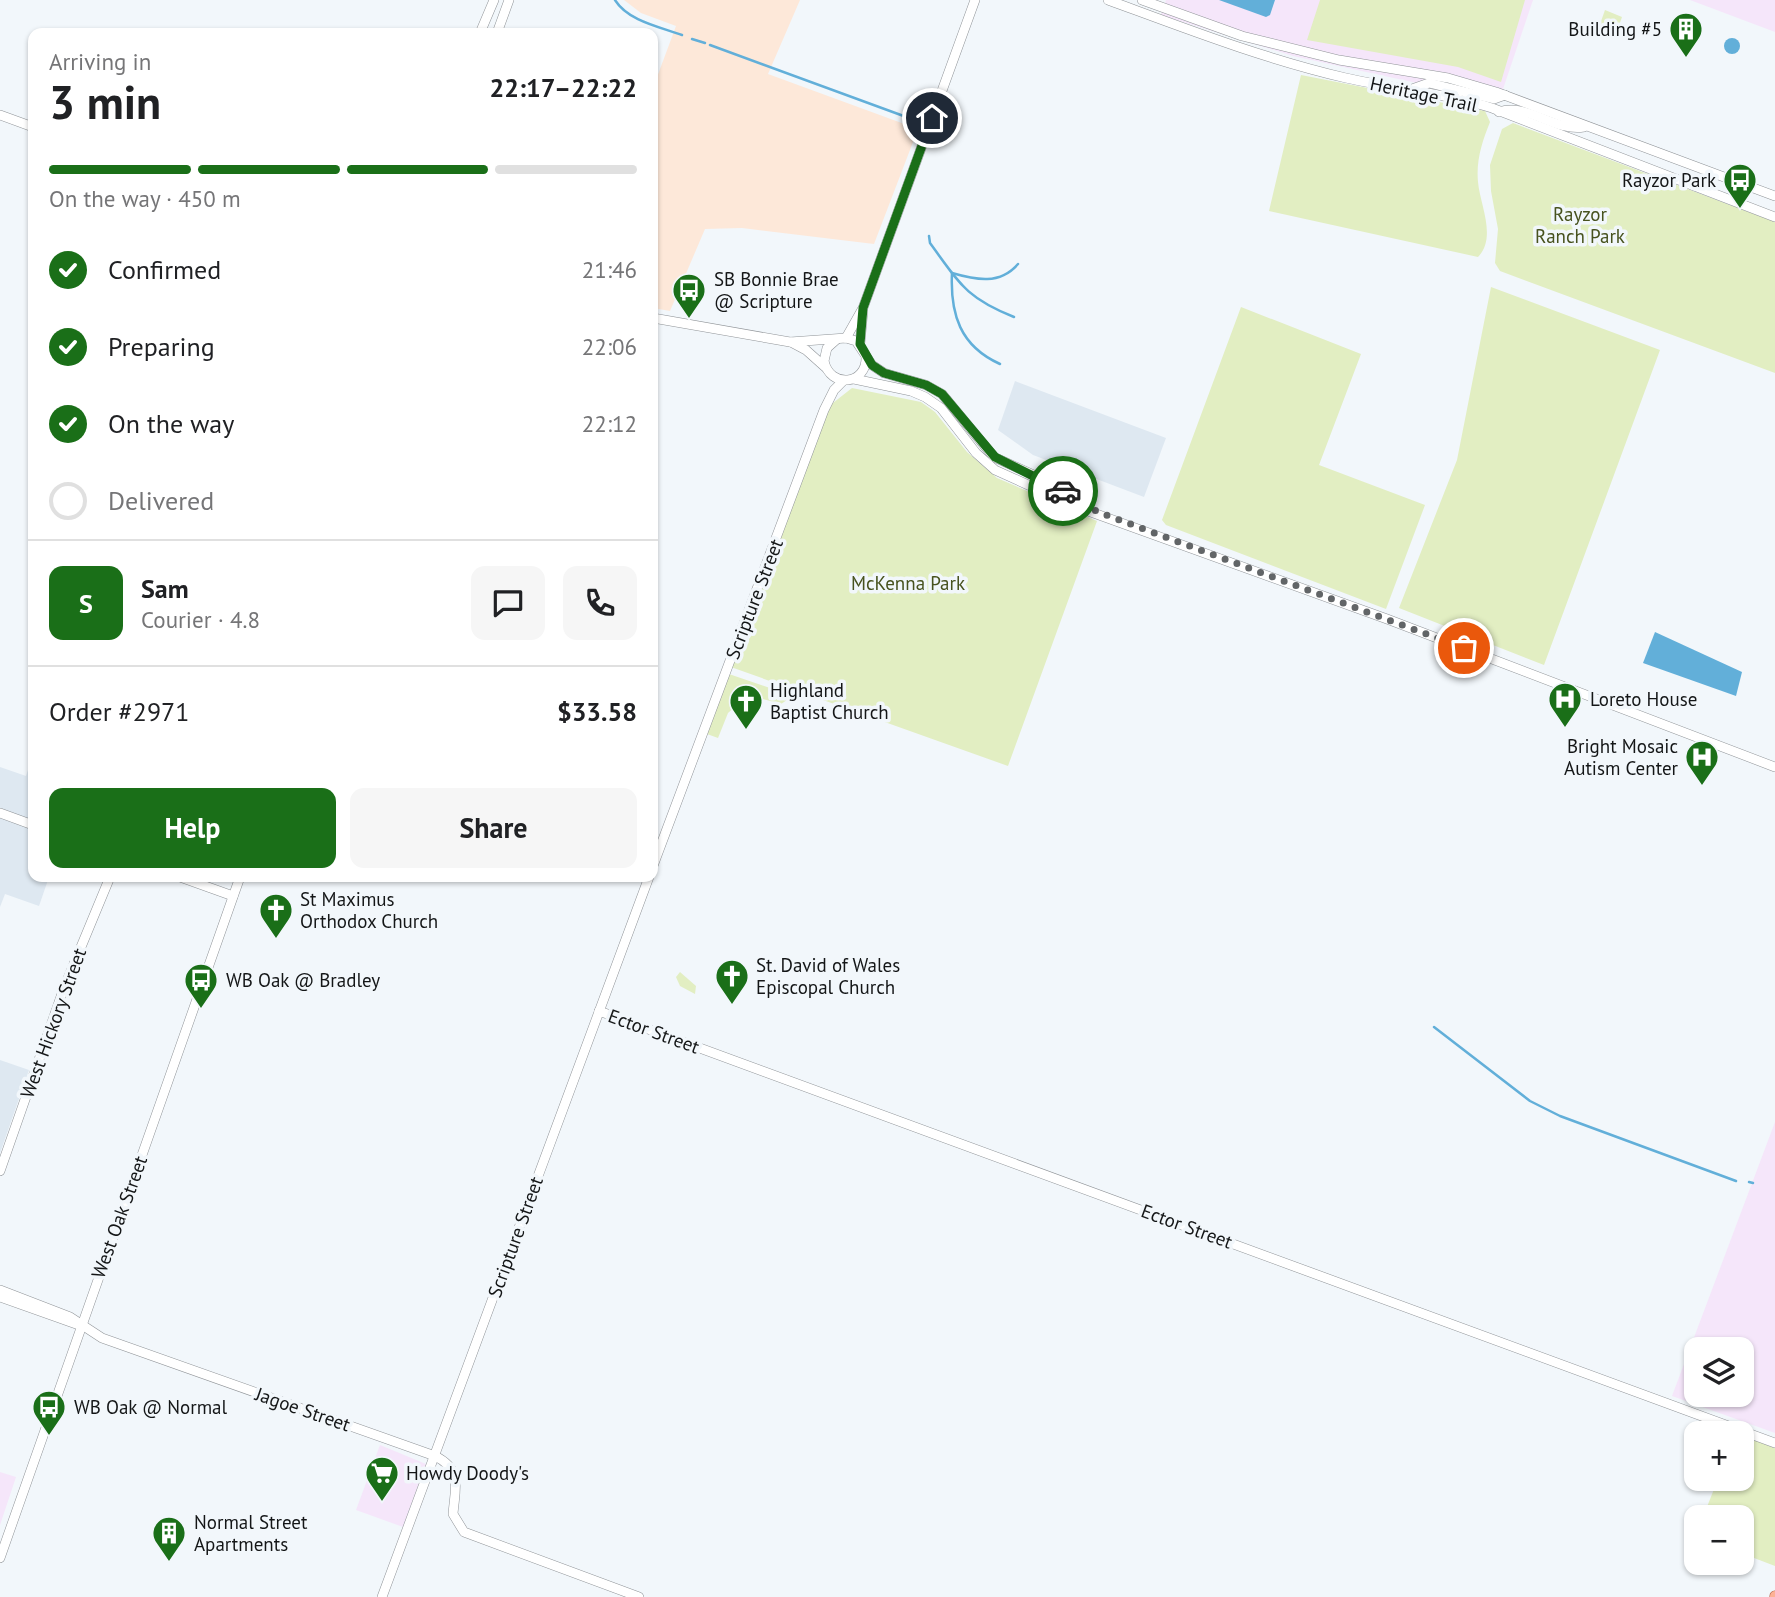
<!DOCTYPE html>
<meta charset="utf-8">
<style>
:root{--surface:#fff;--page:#f6f6f6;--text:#202124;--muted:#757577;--line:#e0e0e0;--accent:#1a6f18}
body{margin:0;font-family:"PT Sans",sans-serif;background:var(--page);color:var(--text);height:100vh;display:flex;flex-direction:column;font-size:26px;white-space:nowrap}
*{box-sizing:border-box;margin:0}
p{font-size:23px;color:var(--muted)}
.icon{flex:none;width:38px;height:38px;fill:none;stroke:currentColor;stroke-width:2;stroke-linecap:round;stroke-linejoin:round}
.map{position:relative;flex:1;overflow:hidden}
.details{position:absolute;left:28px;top:28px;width:630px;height:854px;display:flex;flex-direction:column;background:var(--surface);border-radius:14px;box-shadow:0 2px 5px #0004}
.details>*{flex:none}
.controls{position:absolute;left:1684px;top:1337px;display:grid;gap:14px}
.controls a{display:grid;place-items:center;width:70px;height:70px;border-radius:14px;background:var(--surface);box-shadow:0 2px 5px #0004;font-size:35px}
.pin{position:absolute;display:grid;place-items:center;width:60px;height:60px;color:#fff;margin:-30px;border:4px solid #fff;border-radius:50%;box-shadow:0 2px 7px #0007}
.courier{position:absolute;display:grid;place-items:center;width:70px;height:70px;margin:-35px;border:5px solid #1a6f18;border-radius:50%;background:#fff;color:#222;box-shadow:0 2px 9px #0007}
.overview em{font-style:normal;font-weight:700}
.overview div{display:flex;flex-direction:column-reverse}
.overview{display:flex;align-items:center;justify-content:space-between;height:119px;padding:0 21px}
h1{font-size:46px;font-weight:700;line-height:52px}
.bar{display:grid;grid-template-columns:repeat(4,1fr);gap:10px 7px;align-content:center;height:84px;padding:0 21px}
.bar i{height:9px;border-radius:5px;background:var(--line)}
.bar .selected{background:var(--accent)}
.bar p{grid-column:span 4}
.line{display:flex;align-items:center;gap:18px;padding:0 21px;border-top:2px solid var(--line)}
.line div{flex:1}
.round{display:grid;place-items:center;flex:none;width:74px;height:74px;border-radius:14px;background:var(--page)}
ol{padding:0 21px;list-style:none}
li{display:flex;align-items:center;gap:21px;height:77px}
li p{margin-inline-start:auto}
li .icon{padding:7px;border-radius:50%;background:var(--accent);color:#fff;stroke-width:4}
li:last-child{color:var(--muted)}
li i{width:38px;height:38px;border:4px solid var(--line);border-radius:50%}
.action{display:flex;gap:14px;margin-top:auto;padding:14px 21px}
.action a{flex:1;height:80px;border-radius:14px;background:var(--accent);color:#fff;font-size:28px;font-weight:700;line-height:80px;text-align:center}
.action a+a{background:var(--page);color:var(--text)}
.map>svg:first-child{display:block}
.commercial{fill:#f5e6fa;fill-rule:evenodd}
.built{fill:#dee8f1}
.medical{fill:#fde8d9}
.green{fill:#e2eec2}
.water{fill:#62afd9}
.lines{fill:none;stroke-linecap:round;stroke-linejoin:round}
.stream{stroke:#62afd9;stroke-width:2.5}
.secondary-casing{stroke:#909498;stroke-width:10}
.primary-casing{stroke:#ab593b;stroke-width:11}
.secondary{stroke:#fff;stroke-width:9}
.primary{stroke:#fdb195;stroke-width:10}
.done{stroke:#626567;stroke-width:7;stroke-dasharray:0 12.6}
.route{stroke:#1a6f18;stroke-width:9}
.labels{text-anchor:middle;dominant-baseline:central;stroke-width:7;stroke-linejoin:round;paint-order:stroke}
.poi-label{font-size:19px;fill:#141617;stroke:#f2f7fb;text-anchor:start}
.street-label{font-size:19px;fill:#141617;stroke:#f2f7fb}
.park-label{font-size:19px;fill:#47521e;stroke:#f2f7fb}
</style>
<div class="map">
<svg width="1775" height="1597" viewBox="0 0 1775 1597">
<rect width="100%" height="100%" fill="#f2f7fb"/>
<g class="commercial">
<polygon points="1166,0 1533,0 1499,101 1293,56 1161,15"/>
<polygon points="1690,0 1775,0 1775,32"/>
<path d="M 1775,1122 L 1775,1433 L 1672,1396 ZM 1696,1349 L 1741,1349 L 1741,1395 L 1696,1395 Z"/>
<polygon points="380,1445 426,1464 403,1527 356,1510"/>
<polygon points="0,1472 16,1477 0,1525"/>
</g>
<g class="built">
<polygon points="1015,381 1166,438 1144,497 1033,455 998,430"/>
<polygon points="33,755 33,877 49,877 39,906 5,894 0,907 0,767 26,776"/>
<polygon points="0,1060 29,1070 0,1153"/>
</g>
<polygon class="medical" points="624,0 800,0 768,74 918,129 874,244 742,228 705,229 670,311 653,308 653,88 676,26 641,13"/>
<g class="green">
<polygon points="1320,0 1525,0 1501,82 1458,67 1307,40"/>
<polygon points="1605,10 1622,17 1616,34 1599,27"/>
<path d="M 1301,75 L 1485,111 L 1490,122 C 1482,142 1476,160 1478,182 C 1480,205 1497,237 1478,257 L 1269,211 Z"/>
<polygon points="1513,123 1775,222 1775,373 1500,271 1495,263 1498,229 1491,191 1490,165 1502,129"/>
<polygon points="1491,287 1660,350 1544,665 1399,608 1457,460"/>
<polygon points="1241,307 1361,354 1319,465 1425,505 1386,609 1166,525 1162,520"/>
<polygon points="852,388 921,402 935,412 967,452 997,478 1097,521 1008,766 728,666 824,410"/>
<polygon points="726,673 793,696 781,704 759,698 749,699 746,694 735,700 737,705 728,713 718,738 707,734 703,746"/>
<polygon points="680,972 696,986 695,994 680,986 676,977"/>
<polygon points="1741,1435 1775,1448 1775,1566 1741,1553 1741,1517 1703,1517 1718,1479 1741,1479"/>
</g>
<g class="water">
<polygon points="1219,0 1275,0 1270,15 1266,17"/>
<circle cx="1732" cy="46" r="8"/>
<polygon points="1655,632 1742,672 1736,696 1643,663"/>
</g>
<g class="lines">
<g class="stream">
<path d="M 615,0 C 628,21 660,27 682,35"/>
<polyline points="692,39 705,43"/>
<polyline points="710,45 920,122"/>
<path d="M 929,236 L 930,243 C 960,284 966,298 1014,317"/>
<path d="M 1000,364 C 960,346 950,314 952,273 C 976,280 1000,285 1018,264"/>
<polyline points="1434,1027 1530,1101 1560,1116 1736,1181"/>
<polyline points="1749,1182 1753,1183"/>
</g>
<defs>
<g id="secondary">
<path d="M 1108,0 C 1187,29 1264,59 1346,78 C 1395,89 1444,93 1492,108 L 1775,217"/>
<polyline points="1142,0 1242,36 1339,60 1448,78 1496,92 1775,196"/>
<polyline points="480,33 494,0"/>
<polyline points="497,33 509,0"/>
<polyline points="1412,89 1429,83 1494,99 1505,95"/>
<path d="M 1499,112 C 1527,102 1554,132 1584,127"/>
<polyline points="0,115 33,127"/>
<polyline points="653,318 790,342 846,338 856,341 872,365 884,373 926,385 942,394 994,457 1049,482 1087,506"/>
<polyline points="846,338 863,308 975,0"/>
<path d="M 836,340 L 827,348 L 824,361 C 830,389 867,385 866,357"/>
<polyline points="791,342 806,350 825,367"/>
<polyline points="860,344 863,311"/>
<polyline points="854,379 911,391 925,397 941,408 976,453 995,470 1077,507 1387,619 1775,767"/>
<polyline points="0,813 33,825"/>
<polyline points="653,866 824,410 834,390 843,381"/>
<polyline points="180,877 233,896"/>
<polyline points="599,1011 1775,1443"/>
<polyline points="0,1171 64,988 110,877"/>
<path d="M 0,1290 L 70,1317 L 102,1338 L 435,1456 C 463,1470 455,1488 453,1514 L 464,1532 L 639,1597"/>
<polyline points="0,1297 79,1325"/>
<polyline points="0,1558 240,877"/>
<polyline points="382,1597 649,877"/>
</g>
<polyline id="primary" points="1775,1597 1775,1596"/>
</defs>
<use href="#secondary" class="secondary-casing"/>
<use href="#primary" class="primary-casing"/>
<use href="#secondary" class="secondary"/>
<use href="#primary" class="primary"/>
</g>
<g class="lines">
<polyline class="done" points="1063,491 1098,512 1464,648"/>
<polyline class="route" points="932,118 863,308 860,344 872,365 884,373 926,385 942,394 995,457 1063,491"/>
</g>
<defs>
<symbol id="building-pin" viewBox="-11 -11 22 30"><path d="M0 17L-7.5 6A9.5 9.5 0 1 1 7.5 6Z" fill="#1a6f18" stroke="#f2f7fb"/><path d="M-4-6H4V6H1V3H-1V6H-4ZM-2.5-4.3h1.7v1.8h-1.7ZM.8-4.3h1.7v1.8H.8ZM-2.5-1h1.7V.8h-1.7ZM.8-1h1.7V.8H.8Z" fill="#fff"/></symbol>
<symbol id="bus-pin" viewBox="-11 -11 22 30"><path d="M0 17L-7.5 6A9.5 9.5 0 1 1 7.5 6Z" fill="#1a6f18" stroke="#f2f7fb"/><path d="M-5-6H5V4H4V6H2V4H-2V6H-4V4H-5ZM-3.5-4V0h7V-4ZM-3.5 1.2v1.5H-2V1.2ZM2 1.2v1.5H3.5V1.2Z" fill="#fff"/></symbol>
<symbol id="hospital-pin" viewBox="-11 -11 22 30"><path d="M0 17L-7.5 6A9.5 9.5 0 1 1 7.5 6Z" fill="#1a6f18" stroke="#f2f7fb"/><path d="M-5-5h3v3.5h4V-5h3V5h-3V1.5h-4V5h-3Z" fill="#fff"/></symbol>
<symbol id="church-pin" viewBox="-11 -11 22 30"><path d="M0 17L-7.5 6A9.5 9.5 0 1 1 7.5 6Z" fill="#1a6f18" stroke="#f2f7fb"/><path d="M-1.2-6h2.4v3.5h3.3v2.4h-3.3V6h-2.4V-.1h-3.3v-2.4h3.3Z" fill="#fff"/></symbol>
<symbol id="supermarket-pin" viewBox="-11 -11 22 30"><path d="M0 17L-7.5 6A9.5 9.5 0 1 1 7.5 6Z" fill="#1a6f18" stroke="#f2f7fb"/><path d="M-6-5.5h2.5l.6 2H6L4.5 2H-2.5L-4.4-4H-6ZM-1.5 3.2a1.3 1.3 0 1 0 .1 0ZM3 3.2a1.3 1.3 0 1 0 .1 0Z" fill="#fff"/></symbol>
</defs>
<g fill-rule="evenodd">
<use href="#building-pin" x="1667" y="10" width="38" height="52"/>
<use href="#bus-pin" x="1721" y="161" width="38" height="52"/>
<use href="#bus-pin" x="670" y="271" width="38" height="52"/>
<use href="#hospital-pin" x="1546" y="680" width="38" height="52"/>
<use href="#church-pin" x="727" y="682" width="38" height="52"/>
<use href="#hospital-pin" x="1683" y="738" width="38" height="52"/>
<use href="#church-pin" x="257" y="891" width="38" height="52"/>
<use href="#church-pin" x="713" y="957" width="38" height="52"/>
<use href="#bus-pin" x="182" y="961" width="38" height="52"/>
<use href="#bus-pin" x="30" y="1388" width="38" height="52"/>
<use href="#supermarket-pin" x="363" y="1454" width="38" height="52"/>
<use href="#building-pin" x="150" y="1514" width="38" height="52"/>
</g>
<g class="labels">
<g class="poi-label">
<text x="1662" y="29" text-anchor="end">Building #5</text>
<text x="1716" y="180" text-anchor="end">Rayzor Park</text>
<text x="714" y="279">SB Bonnie Brae<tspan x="714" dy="22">@ Scripture</tspan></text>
<text x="770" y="690">Highland<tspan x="770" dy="22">Baptist Church</tspan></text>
<text x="1590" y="699">Loreto House</text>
<text x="1678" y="746" text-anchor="end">Bright Mosaic<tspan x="1678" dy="22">Autism Center</tspan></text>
<text x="300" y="899">St Maximus<tspan x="300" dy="22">Orthodox Church</tspan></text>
<text x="756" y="965">St. David of Wales<tspan x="756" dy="22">Episcopal Church</tspan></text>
<text x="226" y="980">WB Oak @ Bradley</text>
<text x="74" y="1407">WB Oak @ Normal</text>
<text x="406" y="1473">Howdy Doody's</text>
<text x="194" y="1522">Normal Street<tspan x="194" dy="22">Apartments</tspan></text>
</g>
<g class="street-label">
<text transform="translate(1424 94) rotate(12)">Heritage Trail</text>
<text transform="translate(754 599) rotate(-69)">Scripture Street</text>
<text transform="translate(53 1023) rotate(-70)">West Hickory Street</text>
<text transform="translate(654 1031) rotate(20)">Ector Street</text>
<text transform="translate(119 1217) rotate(-70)">West Oak Street</text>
<text transform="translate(1187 1226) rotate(20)">Ector Street</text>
<text transform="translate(515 1237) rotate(-70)">Scripture Street</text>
<text transform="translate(303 1409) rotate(19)">Jagoe Street</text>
</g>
<g class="park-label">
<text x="1580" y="214">Rayzor<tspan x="1580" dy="22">Ranch Park</tspan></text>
<text x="908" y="583">McKenna Park</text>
</g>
</g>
</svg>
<div class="controls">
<a><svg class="icon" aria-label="layers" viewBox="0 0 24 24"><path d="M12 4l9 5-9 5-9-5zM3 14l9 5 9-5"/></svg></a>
<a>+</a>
<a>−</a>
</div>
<div class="pin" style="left:1464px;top:648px;background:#ea580c"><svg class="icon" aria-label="bag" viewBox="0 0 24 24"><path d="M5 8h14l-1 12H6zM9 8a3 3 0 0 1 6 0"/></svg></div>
<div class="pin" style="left:932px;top:118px;background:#1f2937"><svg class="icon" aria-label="home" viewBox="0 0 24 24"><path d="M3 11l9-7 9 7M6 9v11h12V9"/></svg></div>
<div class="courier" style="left:1063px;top:491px"><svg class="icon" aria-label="car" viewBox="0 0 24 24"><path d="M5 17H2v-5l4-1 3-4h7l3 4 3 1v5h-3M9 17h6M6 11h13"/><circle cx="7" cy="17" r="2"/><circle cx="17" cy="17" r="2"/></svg></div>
<section class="details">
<div class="overview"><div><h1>3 min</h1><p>Arriving in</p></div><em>22:17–22:22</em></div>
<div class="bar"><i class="selected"></i><i class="selected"></i><i class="selected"></i><i></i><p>On the way · 450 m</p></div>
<ol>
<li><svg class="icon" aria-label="check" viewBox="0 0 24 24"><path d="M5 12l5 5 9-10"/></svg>Confirmed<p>21:46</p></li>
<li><svg class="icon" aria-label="check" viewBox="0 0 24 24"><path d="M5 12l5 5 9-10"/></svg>Preparing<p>22:06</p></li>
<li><svg class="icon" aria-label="check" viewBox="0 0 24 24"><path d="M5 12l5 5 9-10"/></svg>On the way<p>22:12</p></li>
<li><i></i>Delivered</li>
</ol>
<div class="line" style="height:126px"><b class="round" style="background:var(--accent);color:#fff">S</b><div><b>Sam</b><p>Courier · 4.8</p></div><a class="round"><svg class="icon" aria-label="chat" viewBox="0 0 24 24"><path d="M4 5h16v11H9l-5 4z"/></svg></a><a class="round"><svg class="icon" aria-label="phone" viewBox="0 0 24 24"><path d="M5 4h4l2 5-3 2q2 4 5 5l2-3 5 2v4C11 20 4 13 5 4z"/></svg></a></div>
<div class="line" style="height:91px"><div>Order #2971</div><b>$33.58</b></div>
<div class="action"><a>Help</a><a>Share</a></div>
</section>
</div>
